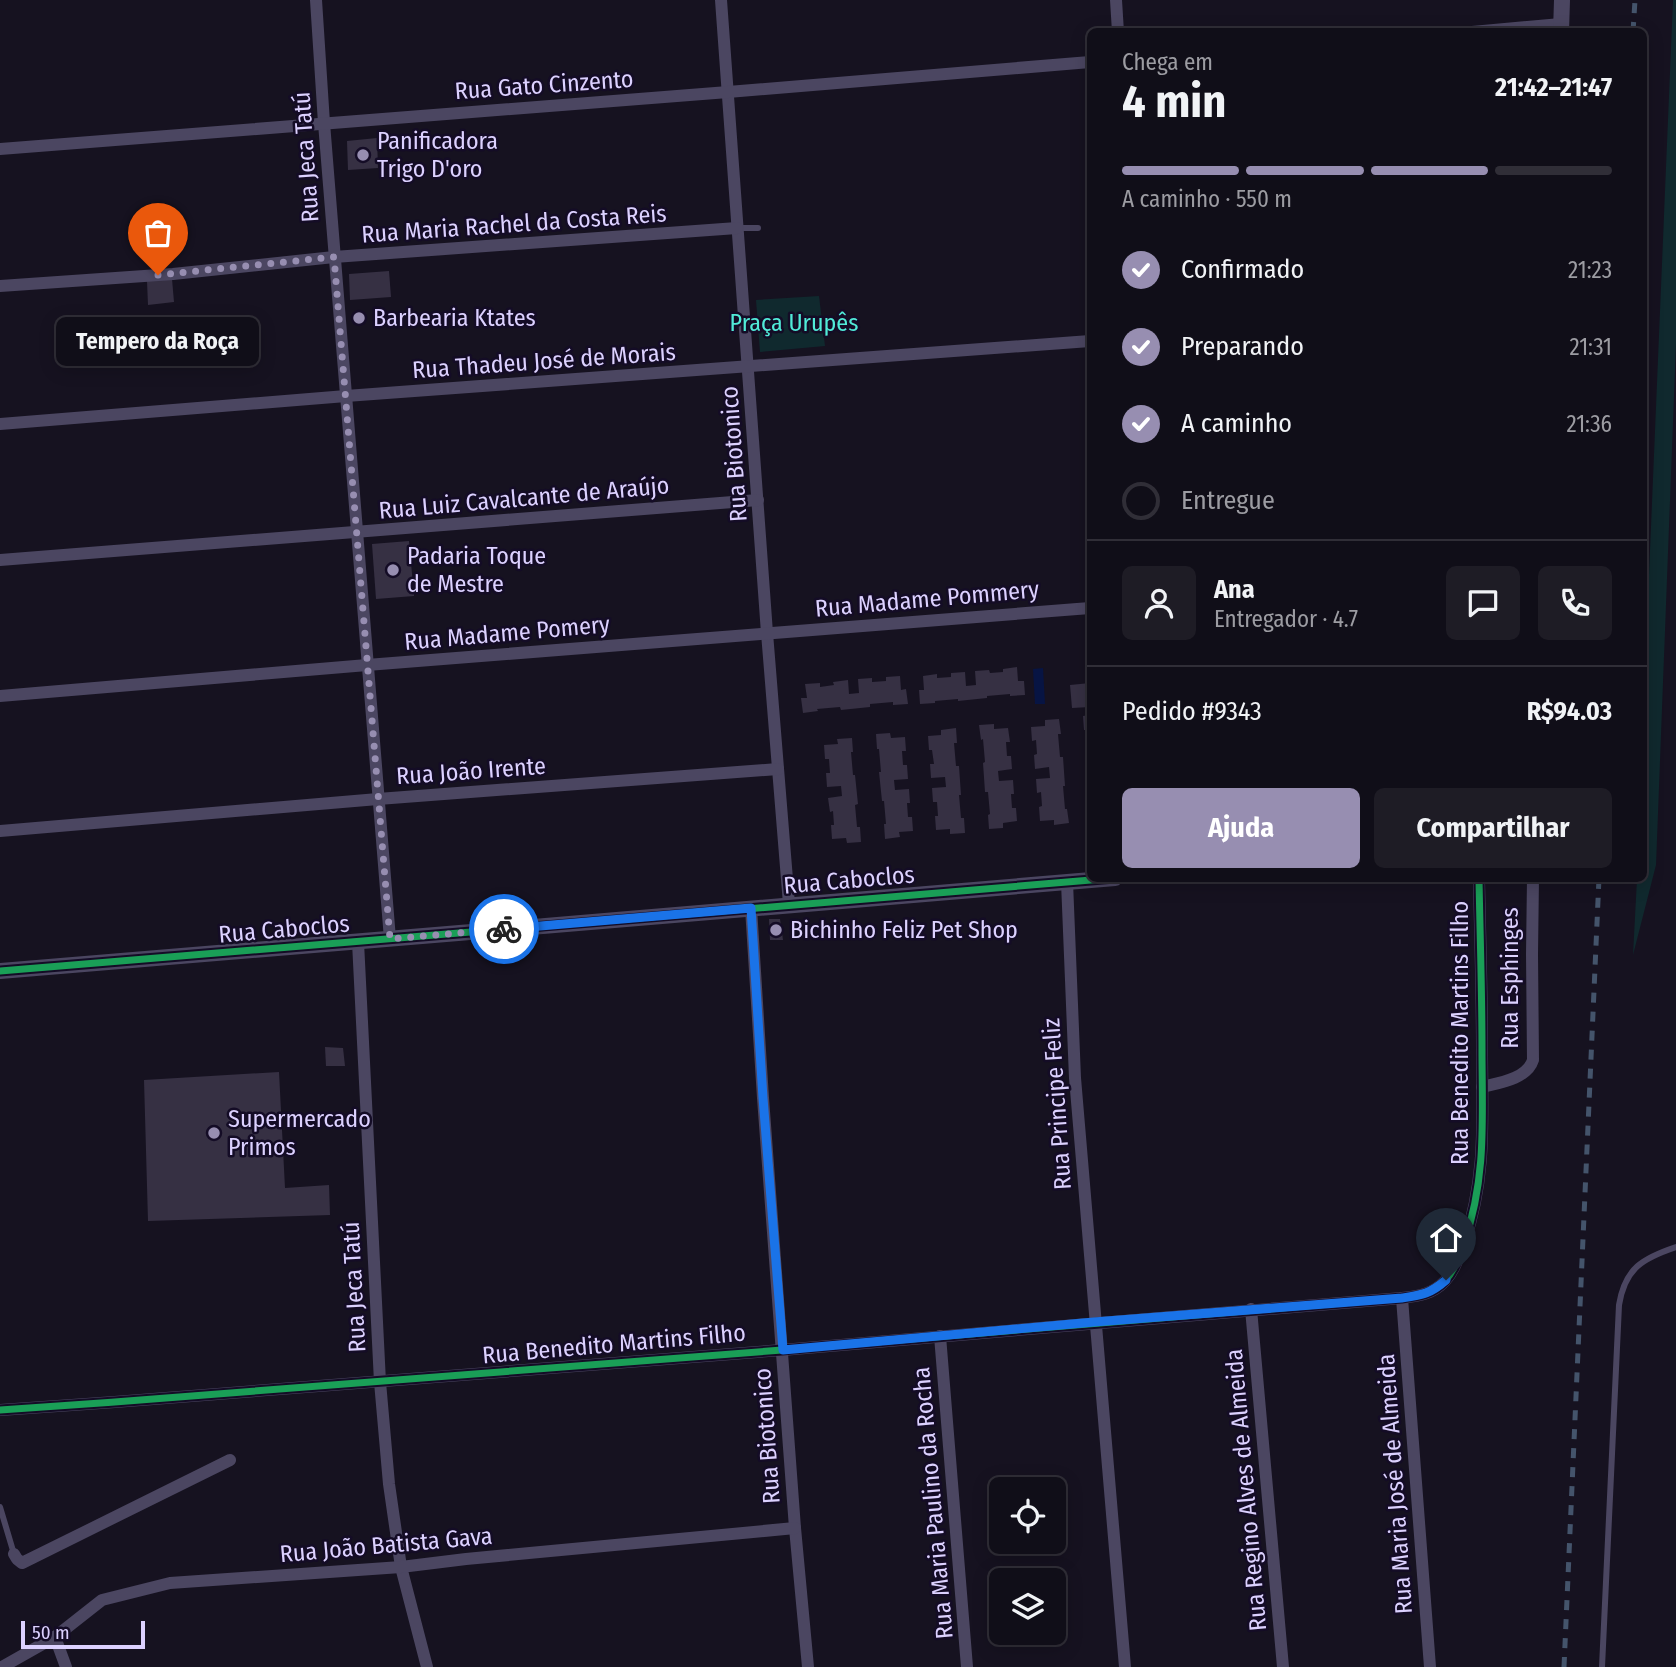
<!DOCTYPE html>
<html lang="pt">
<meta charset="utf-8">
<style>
:root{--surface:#100e18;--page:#1e1c25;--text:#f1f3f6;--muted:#9c9ca2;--line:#302e37;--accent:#978eb1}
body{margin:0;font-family:"Fira Sans Condensed",sans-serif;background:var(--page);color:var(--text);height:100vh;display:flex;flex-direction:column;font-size:26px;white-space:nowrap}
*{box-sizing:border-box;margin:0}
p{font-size:23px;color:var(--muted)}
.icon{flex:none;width:38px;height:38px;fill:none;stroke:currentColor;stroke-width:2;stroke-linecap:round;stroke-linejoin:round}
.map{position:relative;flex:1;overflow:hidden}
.panel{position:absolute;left:1087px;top:28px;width:560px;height:854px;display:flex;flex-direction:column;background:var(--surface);border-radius:10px;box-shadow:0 4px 18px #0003,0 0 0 2px var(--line)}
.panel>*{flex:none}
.fabs{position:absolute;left:989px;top:1477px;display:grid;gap:14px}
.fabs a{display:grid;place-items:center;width:77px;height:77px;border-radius:10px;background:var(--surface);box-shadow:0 4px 18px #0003,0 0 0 2px var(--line);font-size:35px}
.scale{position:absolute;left:21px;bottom:18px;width:124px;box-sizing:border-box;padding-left:7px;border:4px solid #dcd1ff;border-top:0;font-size:19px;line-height:24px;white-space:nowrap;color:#dcd1ff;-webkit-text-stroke:5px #140c26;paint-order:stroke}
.pin{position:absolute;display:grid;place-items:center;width:60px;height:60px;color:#fff;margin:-72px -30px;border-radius:50% 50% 50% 0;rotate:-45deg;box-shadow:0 0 7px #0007}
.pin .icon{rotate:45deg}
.courier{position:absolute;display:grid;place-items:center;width:70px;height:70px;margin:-35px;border:5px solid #1a73e8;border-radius:50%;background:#fff;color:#222;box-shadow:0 2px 9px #0007}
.bubble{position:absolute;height:49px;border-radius:10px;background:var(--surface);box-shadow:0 4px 18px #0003,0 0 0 2px var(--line);font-size:23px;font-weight:700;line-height:49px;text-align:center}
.headline em{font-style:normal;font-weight:700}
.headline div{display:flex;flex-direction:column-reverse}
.headline{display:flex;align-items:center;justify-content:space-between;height:119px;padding:0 35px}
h1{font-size:46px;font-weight:700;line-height:52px}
.bar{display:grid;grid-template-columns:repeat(4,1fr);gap:10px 7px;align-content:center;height:84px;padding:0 35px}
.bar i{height:9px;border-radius:5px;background:var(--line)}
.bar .current{background:var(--accent)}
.bar p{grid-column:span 4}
.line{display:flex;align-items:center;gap:18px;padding:0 35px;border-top:2px solid var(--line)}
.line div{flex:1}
.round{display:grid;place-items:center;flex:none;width:74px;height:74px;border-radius:10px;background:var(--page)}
ol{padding:0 35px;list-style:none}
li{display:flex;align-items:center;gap:21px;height:77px}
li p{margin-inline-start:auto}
li .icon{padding:7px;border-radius:50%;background:var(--accent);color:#fff;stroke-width:4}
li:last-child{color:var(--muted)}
li i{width:38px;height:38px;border:4px solid var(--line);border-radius:50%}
.button{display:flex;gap:14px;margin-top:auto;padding:14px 35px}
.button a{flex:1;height:80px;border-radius:10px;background:var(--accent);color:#fff;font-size:28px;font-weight:700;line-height:80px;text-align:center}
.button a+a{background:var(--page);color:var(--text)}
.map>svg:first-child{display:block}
.green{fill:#10292e}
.water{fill:#071443}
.building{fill:#363043}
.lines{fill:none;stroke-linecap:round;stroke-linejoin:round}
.service{stroke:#4b4661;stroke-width:6}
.minor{stroke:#4b4661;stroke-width:12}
.tertiary{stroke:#4b4661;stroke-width:16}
.rail{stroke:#44546b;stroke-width:5;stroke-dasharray:10 9;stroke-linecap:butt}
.cycleway-casing{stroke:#140c26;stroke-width:11}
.cycleway{stroke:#1a9f57;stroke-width:7}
.done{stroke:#978eb1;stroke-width:7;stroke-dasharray:0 12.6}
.route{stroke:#1a73e8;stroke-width:9}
.poi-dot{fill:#978eb1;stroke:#140c26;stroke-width:2.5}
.labels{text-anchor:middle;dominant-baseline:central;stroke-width:5;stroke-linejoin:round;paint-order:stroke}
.street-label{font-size:24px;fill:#dcd1ff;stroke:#140c26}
.poi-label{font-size:24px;fill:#dcd1ff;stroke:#140c26;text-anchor:start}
.park-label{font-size:24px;fill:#51ebd8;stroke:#140c26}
</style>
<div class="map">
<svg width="1676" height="1667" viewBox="0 0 1676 1667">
<rect width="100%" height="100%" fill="#161220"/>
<g class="green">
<polygon points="1673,0 1676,0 1676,344 1656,865 1633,955 1637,879 1643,878 1643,718"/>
<polygon points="819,296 825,346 760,352 756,300"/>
</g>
<polygon class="water" points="1043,668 1045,704 1035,704 1033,669"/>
<g class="building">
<polygon points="377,138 378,168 348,170 347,141"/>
<polygon points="389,271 391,297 350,300 349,274"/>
<polygon points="172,279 174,302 148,305 147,281"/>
<polygon points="409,541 414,596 376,599 372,544"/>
<polygon points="1017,667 1018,681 1024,681 1025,695 1010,696 1010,694 987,696 987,698 958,701 958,699 935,701 935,703 920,704 919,690 924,690 923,676 937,674 937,678 951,677 951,673 965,672 966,686 976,685 975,671 989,670 990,673 1003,672 1003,669"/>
<polygon points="900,676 901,690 906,689 908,704 893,705 893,702 870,704 870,707 841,710 840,707 817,709 818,711 803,713 801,698 807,698 805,684 820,683 820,687 834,685 833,682 848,680 849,694 859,693 858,679 872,678 872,682 886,681 886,677"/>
<polygon points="1090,683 1090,707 1072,708 1070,685"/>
<polygon points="1090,715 1090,746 1088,746 1087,730 1084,730 1083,716"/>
<polygon points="1059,719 1061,734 1058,734 1060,757 1063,757 1065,786 1063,786 1065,809 1067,809 1069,823 1054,825 1054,820 1040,821 1039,807 1042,806 1041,792 1037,793 1036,779 1050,778 1049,767 1035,769 1034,755 1037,754 1036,740 1032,741 1031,727 1045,726 1045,720"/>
<polygon points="994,724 994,729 1008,728 1010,742 1006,742 1007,756 1011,756 1012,769 998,771 999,781 1013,780 1014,794 1011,794 1012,808 1016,808 1017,821 1003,823 1003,828 989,829 988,815 990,814 988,792 985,792 983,763 985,762 983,739 981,740 979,725"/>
<polygon points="956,728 957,743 954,743 956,766 959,766 961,795 959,795 961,818 964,818 965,833 950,834 950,829 936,830 935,816 938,816 937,802 933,802 932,788 946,787 945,777 931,778 930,764 934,764 932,750 929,750 928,736 941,735 941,730"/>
<polygon points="890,733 891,738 905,737 906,751 902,751 903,765 907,765 908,779 894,780 895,790 909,789 910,803 907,803 908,817 912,817 913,831 899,832 900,837 885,839 884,824 886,824 884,801 882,801 879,772 881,772 879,749 877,749 876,734"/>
<polygon points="852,738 853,752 851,752 853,775 855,775 858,804 855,805 857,827 860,827 861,842 847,843 846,838 832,839 831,825 834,825 833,811 830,812 828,798 842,796 841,786 827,787 826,773 830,773 829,759 825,759 824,745 838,744 837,739"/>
<polygon points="1086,753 1090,753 1090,773 1088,773"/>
<polygon points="769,919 780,919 783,940 770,940"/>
<polygon points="325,1047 343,1048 345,1066 326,1066"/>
<polygon points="279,1072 285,1188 329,1185 330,1215 148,1221 144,1080"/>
</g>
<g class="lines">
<g class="service">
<polyline points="737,228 758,228"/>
<polyline points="0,1507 14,1554"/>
<path d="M 1602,1667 L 1619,1305 C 1625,1268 1643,1258 1676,1247"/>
</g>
<g class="minor">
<polyline points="316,0 324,123 390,939"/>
<polyline points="721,0 767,633 789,904"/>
<polyline points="1116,0 1118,32"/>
<polyline points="1472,32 1561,24"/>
<polyline points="0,149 728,92 1090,62"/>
<polyline points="0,286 173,274 334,257 737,228"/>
<polyline points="0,424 346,396 1090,341"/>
<polyline points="0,560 758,500"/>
<polyline points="0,696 367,665 1090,608"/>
<polyline points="0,831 378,799 778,769"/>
<polyline points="1067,882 1075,1078 1125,1667"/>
<polyline points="751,908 763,1098 795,1528 808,1667"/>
<polyline points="358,942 380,1382 389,1484 401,1567 427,1667"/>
<path d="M 1482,1087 C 1499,1083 1527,1079 1533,1060 L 1532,954 L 1533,878"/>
<polyline points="1402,1298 1430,1667"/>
<polyline points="1251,1309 1283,1667"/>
<polyline points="940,1336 967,1667"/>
<path d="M 0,1410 C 261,1392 522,1372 782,1350 C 989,1333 1195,1314 1402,1298 C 1419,1296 1433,1294 1445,1281 C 1455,1270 1459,1256 1464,1243 C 1487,1177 1482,1117 1482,1049 C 1482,992 1480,935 1479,878"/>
<polyline points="14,1554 17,1559 22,1563 230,1460"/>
<polyline points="55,1637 66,1667"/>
<polyline points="2,1667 55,1637 102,1600 170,1583 401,1567 466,1559 795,1528"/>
</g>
<g class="tertiary">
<polyline points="1561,32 1562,0"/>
<path d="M 0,971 C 372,941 743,909 1115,878"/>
</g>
<g class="rail">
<polyline points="1633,32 1635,0"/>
<polyline points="1564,1667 1599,878"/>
</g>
<defs>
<g id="cycleway">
<path d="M 0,971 C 372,941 743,909 1115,878"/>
<path d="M 0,1410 C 261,1392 522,1372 782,1350 C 989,1333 1195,1314 1402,1298 C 1419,1296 1433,1294 1445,1281 C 1455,1270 1459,1256 1464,1243 C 1487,1177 1482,1117 1482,1049 C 1482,992 1480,935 1479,878"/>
</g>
</defs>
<use href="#cycleway" class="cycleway-casing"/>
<use href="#cycleway" class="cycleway"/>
</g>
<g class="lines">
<polyline class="done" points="158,275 334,257 390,939 504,929"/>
<path class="route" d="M 504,929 L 751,908 L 763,1098 L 783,1350 L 1094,1322 L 1402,1298 C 1422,1295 1430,1294 1446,1280"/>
</g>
<g class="poi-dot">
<circle cx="363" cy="155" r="7"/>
<circle cx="359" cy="318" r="7"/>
<circle cx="393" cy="570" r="7"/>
<circle cx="776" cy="930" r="7"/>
<circle cx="214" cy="1133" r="7"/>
</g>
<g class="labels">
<g class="street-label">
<text transform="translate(544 85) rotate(-4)">Rua Gato Cinzento</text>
<text transform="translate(306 157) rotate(-94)">Rua Jeca Tatú</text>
<text transform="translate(514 224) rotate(-4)">Rua Maria Rachel da Costa Reis</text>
<text transform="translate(544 361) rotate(-4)">Rua Thadeu José de Morais</text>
<text transform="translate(734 454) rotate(-94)">Rua Biotonico</text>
<text transform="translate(524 498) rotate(-5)">Rua Luiz Cavalcante de Araújo</text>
<text transform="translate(927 599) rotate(-5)">Rua Madame Pommery</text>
<text transform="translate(507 633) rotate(-5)">Rua Madame Pomery</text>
<text transform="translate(471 771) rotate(-4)">Rua João Irente</text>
<text transform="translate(849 880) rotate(-5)">Rua Caboclos</text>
<text transform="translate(284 929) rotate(-5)">Rua Caboclos</text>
<text transform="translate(1510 978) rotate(-90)">Rua Esphinges</text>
<text transform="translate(1460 1033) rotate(-90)">Rua Benedito Martins Filho</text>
<text transform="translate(1057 1104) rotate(-94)">Rua Principe Feliz</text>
<text transform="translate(354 1287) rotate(-93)">Rua Jeca Tatú</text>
<text transform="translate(614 1344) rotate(-5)">Rua Benedito Martins Filho</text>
<text transform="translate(767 1436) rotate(-94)">Rua Biotonico</text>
<text transform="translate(1395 1484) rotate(-94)">Rua Maria José de Almeida</text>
<text transform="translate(1246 1490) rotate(-95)">Rua Regino Alves de Almeida</text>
<text transform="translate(933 1503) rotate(-95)">Rua Maria Paulino da Rocha</text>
<text transform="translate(386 1545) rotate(-5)">Rua João Batista Gava</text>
</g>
<g class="poi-label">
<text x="377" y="141">Panificadora<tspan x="377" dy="28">Trigo D'oro</tspan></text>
<text x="373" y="318">Barbearia Ktates</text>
<text x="407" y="556">Padaria Toque<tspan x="407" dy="28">de Mestre</tspan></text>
<text x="790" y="930">Bichinho Feliz Pet Shop</text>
<text x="228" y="1119">Supermercado<tspan x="228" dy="28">Primos</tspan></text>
</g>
<g class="park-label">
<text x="794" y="323">Praça Urupês</text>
</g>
</g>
</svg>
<div class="fabs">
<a><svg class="icon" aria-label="locate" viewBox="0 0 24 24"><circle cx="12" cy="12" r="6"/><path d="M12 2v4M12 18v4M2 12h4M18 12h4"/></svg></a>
<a><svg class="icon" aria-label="layers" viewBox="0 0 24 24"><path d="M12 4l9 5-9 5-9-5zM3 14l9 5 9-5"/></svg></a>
</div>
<div class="scale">50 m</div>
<div class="pin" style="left:158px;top:275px;background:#ea580c"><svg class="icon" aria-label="bag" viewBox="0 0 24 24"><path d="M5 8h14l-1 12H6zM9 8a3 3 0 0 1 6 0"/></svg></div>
<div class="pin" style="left:1446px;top:1280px;background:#1f2937"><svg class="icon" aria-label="home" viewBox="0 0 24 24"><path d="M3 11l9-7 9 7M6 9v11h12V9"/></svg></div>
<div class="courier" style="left:504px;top:929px"><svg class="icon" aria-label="bike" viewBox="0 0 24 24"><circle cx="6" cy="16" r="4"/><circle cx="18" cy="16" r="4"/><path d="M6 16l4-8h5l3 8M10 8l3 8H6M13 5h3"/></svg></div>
<div class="bubble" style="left:56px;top:317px;width:203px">Tempero da Roça</div>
<section class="panel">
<div class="headline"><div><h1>4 min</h1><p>Chega em</p></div><em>21:42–21:47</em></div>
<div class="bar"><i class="current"></i><i class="current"></i><i class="current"></i><i></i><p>A caminho · 550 m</p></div>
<ol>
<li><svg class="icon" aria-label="check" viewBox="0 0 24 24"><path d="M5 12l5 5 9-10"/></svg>Confirmado<p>21:23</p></li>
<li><svg class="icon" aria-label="check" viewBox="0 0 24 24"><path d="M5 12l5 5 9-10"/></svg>Preparando<p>21:31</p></li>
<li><svg class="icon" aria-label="check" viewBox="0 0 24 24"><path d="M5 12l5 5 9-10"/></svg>A caminho<p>21:36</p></li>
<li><i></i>Entregue</li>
</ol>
<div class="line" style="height:126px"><a class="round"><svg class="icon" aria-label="person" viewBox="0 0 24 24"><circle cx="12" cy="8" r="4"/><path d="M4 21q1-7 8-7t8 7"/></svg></a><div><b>Ana</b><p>Entregador · 4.7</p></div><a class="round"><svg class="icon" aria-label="chat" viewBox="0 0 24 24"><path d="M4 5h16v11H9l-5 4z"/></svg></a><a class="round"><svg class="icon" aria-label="phone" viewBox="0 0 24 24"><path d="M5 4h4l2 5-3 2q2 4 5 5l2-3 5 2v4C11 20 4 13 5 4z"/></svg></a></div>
<div class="line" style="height:91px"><div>Pedido #9343</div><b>R$94.03</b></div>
<div class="button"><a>Ajuda</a><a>Compartilhar</a></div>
</section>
</div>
